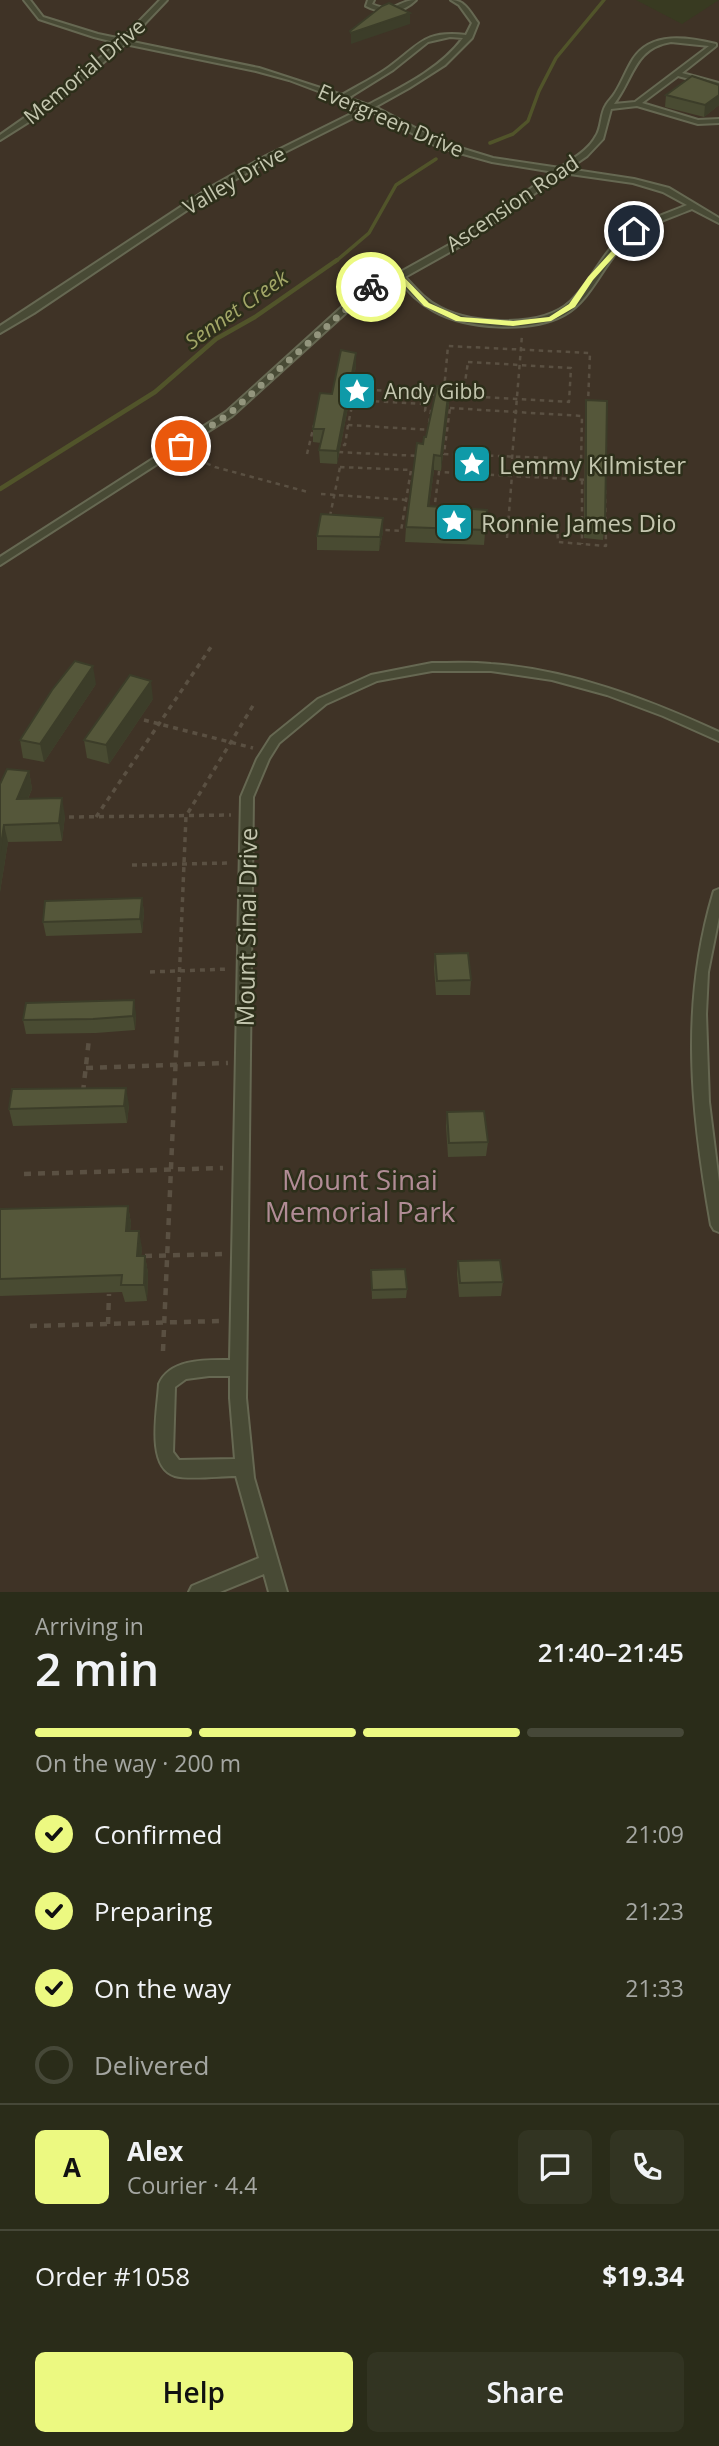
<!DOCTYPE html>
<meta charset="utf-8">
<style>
:root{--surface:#2a2c19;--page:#323422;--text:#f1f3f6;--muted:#a5a7a2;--line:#464838;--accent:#ecf981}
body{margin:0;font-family:"Open Sans",sans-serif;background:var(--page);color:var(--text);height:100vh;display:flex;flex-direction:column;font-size:26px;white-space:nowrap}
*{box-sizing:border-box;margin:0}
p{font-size:23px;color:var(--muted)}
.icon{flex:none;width:38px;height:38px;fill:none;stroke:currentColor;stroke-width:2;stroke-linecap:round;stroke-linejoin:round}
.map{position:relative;height:1592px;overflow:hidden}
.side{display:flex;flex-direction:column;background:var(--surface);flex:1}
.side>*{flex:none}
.pin{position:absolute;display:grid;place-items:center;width:60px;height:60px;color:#fff;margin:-30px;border:4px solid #fff;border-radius:50%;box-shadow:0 2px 7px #0007}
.courier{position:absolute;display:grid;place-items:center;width:70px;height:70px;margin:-35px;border:5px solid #ecf981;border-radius:50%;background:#fff;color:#222;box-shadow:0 2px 9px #0007}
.overview em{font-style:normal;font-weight:600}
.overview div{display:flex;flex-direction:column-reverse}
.overview{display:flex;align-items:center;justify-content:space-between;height:119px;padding:0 35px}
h1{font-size:46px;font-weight:600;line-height:52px}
.bar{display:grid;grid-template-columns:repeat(4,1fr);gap:10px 7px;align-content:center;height:84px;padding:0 35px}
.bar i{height:9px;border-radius:5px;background:var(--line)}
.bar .on{background:var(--accent)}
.bar p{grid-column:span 4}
.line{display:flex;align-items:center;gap:18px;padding:0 35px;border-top:2px solid var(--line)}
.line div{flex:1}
.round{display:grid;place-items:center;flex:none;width:74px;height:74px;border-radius:10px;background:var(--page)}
ol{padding:0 35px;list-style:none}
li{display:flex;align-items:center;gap:21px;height:77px}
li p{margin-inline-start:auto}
li .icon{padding:7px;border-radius:50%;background:var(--accent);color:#111;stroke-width:4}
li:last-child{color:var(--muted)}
li i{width:38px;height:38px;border:4px solid var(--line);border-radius:50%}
.primary-button{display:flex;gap:14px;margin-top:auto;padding:14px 35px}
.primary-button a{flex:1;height:80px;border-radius:10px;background:var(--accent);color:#111;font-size:28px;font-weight:600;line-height:80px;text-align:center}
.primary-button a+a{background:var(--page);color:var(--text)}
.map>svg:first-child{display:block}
.green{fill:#3f3326}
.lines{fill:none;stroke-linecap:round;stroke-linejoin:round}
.stream-far1{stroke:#51542a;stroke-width:3.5}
.stream{stroke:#51542a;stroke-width:4.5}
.lane-casing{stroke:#666852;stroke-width:4}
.path-far2{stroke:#5a5042;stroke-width:2.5;stroke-dasharray:4.5 4.5;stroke-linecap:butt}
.path-far1{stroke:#5a5042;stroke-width:3.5;stroke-dasharray:5 5;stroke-linecap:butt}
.path{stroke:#5a5042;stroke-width:4.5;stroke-dasharray:7 7;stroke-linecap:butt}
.lane{fill:#484a35;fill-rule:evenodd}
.wall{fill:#494b32}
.shaded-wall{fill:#3c3d29}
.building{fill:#55573a;stroke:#3c3d29;stroke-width:2}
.route{fill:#ecf981}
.done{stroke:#93957d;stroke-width:7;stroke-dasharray:0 12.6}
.labels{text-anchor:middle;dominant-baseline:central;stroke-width:5;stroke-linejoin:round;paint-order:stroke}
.far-street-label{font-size:21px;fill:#c4c6af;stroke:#2d2f1a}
.far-water-label{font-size:21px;font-style:italic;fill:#a2a667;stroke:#2d2f1a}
.far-poi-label{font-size:21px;fill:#c4c6af;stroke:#2d2f1a;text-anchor:start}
.poi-label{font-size:24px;fill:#c4c6af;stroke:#2d2f1a;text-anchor:start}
.street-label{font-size:24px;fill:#c4c6af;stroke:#2d2f1a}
.near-park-label{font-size:28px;fill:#b18c96;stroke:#2d2f1a}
</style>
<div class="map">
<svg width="719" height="1592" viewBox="0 0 719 1592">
<rect width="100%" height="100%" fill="#383a21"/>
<polygon class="green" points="0,0 636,0 682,24 719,0 719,1592 0,1592"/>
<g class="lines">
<g class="stream-far1">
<polyline points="490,143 513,134 528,121 539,91 556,58 604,0"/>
<polyline points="335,262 369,233 396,185 436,159"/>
</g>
<polyline class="stream" points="0,489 155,392 216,339 255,317 337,260"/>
<defs>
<g id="lane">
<path d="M 24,0 L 30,0 L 43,17 L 98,34 L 122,39 L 160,0 L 167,0 L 128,41 L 259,68 L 342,95 C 357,86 374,78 389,67 C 420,45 423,30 466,35 L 472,23 L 459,5 L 451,0 C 465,0 470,12 478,23 L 472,38 L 445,65 L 409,88 L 375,107 L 444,143 L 493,158 L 560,168 C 572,159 589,150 596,136 C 602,127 600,114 606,105 C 608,101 613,97 615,93 C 622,82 626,70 633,59 C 651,31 688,37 716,44 L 716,46 L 682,73 L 719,83 L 719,87 L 678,76 L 642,103 L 698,120 L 719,119 L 719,123 L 698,124 L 637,106 L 611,109 L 603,139 L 587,156 L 568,169 L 634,179 L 669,188 L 719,218 L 719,223 L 692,209 C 668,219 641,226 622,246 C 602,267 590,301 564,315 C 531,333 466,329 434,311 C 419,303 409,292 399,280 L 370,291 L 232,416 L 0,565 L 0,557 L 226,412 L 364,287 L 397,274 L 458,240 L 554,172 L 492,162 L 438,147 L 369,110 L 271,159 L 217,190 L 34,313 L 0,333 L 0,326 L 211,187 L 266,156 L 363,108 L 289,80 L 256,71 L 125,44 L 46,111 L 0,140 L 0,135 L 40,107 L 118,43 L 94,37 L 39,19 ZM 450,37 L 463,38 C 440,69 402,87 368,105 L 348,98 L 393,70 L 428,42 ZM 671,42 L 709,46 L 635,102 L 614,104 C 634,78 634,48 671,42 ZM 563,173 L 633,183 L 663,192 L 687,205 C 666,214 642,221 624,235 C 601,254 591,283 570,302 C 542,328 473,325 441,308 C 426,301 416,289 405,277 L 464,244 Z"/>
<path d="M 368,0 L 374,0 L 372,4 C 394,15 398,0 416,0 C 402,14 383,15 366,6 Z"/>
<path d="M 432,663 C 451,663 472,662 491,664 C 571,670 647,699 719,732 L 719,741 L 663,716 L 607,695 L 552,680 L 491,671 L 432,671 L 377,681 L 326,704 L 279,743 L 269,759 L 253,797 L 246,1398 L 254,1478 L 287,1592 L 269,1592 L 264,1574 L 220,1592 L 189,1592 L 192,1586 L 259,1558 L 236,1476 C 221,1476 188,1480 175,1476 C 145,1467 158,1408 159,1384 C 170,1358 207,1360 230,1360 L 241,797 L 257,759 L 271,737 L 318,699 L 371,675 ZM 209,1376 L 230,1376 L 230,1398 L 235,1459 L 179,1460 L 173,1452 L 175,1387 L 186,1379 Z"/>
<path d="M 719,889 L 719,917 L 708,972 L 706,1014 L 709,1102 L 719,1182 L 719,1232 L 714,1230 L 711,1225 C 691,1112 680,1006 713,894 L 714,891 Z"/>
</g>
</defs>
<use href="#lane" class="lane-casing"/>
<g class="path-far2">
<polygon points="468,362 571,368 569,402 463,396"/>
<polyline points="350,388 438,395"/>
<polyline points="444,390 448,346 590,353 588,404"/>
<polygon points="450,408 582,416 581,463 551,461 551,458 444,454"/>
<polyline points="605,415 606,451"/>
<polyline points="429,423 431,411 425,411 426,404 348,400 346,406 352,406 348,425 431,430"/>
<polyline points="348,425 345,445 338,445 337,452 419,456"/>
<polyline points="307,454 314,425"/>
<polyline points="190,456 215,467 308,492"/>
<polyline points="512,459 522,335"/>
<polygon points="340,467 411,470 401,531 328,526"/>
<polyline points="582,480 582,544"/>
<polyline points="321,494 408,500"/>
<polyline points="434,511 439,472 588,480"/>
<polyline points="485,521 557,525 558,542 606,546 605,489"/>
<polyline points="507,538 512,475"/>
</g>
<g class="path-far1">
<polyline points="144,720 253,748"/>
<polyline points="69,817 231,815"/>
<polyline points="96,817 211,647"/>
<polyline points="132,865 230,863"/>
<polyline points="150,972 229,969"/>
<polyline points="177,1032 186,816 254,704"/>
</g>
<g class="path">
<polyline points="86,1068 228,1063"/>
<polyline points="83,1092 89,1039"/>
<polyline points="24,1174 223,1168"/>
<polyline points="145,1256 224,1254"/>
<polyline points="108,1324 109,1294"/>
<polyline points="30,1326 220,1321"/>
<polyline points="163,1351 177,1031"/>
</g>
<use href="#lane" class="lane"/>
</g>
<g class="wall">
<polygon points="719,85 719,105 704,117 665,107 666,95"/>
<polygon points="356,353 356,366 337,464 320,463 319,450 321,443 313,442 313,429"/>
<polygon points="586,400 605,523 603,540 584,538 585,416"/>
<polygon points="449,402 441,471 434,470 429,507 487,510 484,545 405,542 406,527 423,444"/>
<polygon points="383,518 383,532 379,551 317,550 317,536"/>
<polygon points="96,684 44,762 23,758 20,740"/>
<polygon points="153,699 109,764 87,758 84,740"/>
<polygon points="29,771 32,789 28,799 65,816 62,841 8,842 0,892 0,784"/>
<polygon points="142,898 144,913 142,933 46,936 43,922"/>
<polygon points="435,954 471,980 470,995 436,995 434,968"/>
<polygon points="136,1014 135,1030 96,1033 26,1034 23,1020"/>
<polygon points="129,1105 127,1123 13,1126 9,1109"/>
<polygon points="447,1112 488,1142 486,1156 448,1157 446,1126"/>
<polygon points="128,1206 131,1223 130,1231 142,1248 141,1256 145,1256 148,1273 147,1301 125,1302 122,1292 0,1296 0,1209"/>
<polygon points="458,1261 503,1282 501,1296 459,1297 457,1274"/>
<polygon points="371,1270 407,1289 406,1298 372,1299"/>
</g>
<g class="shaded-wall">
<polygon points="410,13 410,24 351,44 351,33"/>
<polygon points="719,95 719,105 704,117 705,105"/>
<polygon points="356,353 356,366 337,464 337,451"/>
<polygon points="449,387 449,402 441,471 441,456"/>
<polygon points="434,455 434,470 427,521 428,506"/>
<polygon points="383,518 383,532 379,551 380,537"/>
<polygon points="93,666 96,684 44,762 40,744"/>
<polygon points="151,681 153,699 109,764 106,745"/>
<polygon points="29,771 32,789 20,817 17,799"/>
<polygon points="62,798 65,816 62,841 59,823"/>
<polygon points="4,825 8,842 0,892 0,852"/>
<polygon points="142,898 144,913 142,933 140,919"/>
<polygon points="134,1000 136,1014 135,1030 133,1016"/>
<polygon points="126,1088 129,1105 127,1123 124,1106"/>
<polygon points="128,1206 131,1223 129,1248 126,1231"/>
<polygon points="139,1231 142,1248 140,1273 137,1256"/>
<polygon points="145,1256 148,1273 147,1301 144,1285"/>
</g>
<g class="building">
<polygon points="389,3 410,13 351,33 350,31 382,6"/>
<polygon points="692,76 719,85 719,95 705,105 666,95"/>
<polygon points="341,350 356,353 337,451 319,450 324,429 313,429 320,393 332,394"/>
<polygon points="437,386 449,387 441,456 434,455 428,506 487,510 485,530 406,527 417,443 423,444 424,437 426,437"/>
<polygon points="586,400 607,401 605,523 586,522"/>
<polygon points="321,514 383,518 380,537 317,536"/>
<polygon points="75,661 93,666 40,744 20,740 52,690"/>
<polygon points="130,675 151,681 106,745 84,740"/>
<polygon points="7,769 29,771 17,799 62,798 59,823 4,825 0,852 0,784"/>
<polygon points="142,898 140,919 43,922 45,901"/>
<polygon points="468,953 471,980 437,981 435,954"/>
<polygon points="134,1000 133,1016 93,1019 23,1020 26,1003"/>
<polygon points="126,1088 124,1106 9,1109 12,1089"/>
<polygon points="484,1111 488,1142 449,1143 447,1112"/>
<polygon points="128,1206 126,1231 139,1231 137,1256 145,1256 144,1285 121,1285 122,1275 0,1279 0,1209"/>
<polygon points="500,1260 503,1282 460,1283 458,1261"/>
<polygon points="405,1269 407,1289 372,1290 371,1270"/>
</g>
<polygon class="route" points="631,230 637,231 593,280 575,307 551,321 513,326 456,321 424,306 399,279 374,289 367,287 400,273 429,303 461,317 513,321 549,317 569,304 588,277"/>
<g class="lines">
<polyline class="done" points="181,446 229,414 371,287"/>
</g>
<defs>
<symbol id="sight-square" viewBox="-11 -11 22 22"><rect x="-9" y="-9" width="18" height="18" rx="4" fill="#0f9aa8" stroke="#2d2f1a"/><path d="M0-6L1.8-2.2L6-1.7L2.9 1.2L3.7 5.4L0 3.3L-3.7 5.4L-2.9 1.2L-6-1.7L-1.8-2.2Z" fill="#fff"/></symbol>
</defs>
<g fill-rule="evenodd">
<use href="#sight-square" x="335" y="369" width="44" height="44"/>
<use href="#sight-square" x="450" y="442" width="44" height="44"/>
<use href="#sight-square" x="432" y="500" width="44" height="44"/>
</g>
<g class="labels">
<g class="far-street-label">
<text transform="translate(84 71) rotate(-40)">Memorial Drive</text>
<text transform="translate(391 120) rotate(23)">Evergreen Drive</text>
<text transform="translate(234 180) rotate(-30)">Valley Drive</text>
<text transform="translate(512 203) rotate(-34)">Ascension Road</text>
</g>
<g class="far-water-label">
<text transform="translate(236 309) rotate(-35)">Sennet Creek</text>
</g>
<g class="far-poi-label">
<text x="384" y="391">Andy Gibb</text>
</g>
<g class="poi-label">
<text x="499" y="464">Lemmy Kilmister</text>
<text x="481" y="522">Ronnie James Dio</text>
</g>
<g class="street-label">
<text transform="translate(246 927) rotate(-89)">Mount Sinai Drive</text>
</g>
<g class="near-park-label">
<text x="360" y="1179">Mount Sinai<tspan x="360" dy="32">Memorial Park</tspan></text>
</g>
</g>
</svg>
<div class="pin" style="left:181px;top:446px;background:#ea580c"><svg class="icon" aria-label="bag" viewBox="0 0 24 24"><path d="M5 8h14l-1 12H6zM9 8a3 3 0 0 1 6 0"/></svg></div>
<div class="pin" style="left:634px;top:231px;background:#1f2937"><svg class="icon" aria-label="home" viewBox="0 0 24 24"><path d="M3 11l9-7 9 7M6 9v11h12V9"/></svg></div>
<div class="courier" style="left:371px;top:287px"><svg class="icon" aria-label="bike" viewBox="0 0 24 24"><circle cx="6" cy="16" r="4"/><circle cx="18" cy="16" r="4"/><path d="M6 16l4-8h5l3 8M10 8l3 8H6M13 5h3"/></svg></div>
</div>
<section class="side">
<div class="overview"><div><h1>2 min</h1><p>Arriving in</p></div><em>21:40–21:45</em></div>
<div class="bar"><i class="on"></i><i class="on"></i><i class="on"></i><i></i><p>On the way · 200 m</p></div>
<ol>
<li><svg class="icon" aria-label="check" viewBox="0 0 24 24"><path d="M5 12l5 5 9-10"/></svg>Confirmed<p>21:09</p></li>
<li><svg class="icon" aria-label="check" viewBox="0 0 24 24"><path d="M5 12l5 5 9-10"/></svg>Preparing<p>21:23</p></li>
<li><svg class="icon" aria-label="check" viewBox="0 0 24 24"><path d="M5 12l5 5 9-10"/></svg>On the way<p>21:33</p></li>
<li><i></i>Delivered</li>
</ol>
<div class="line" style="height:126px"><b class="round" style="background:var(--accent);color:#111">A</b><div><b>Alex</b><p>Courier · 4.4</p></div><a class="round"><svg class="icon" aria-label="chat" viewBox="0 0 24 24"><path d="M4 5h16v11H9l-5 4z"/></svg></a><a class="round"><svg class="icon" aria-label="phone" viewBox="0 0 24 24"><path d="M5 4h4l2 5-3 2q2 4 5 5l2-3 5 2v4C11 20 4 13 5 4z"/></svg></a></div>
<div class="line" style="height:91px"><div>Order #1058</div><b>$19.34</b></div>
<div class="primary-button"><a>Help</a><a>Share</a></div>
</section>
